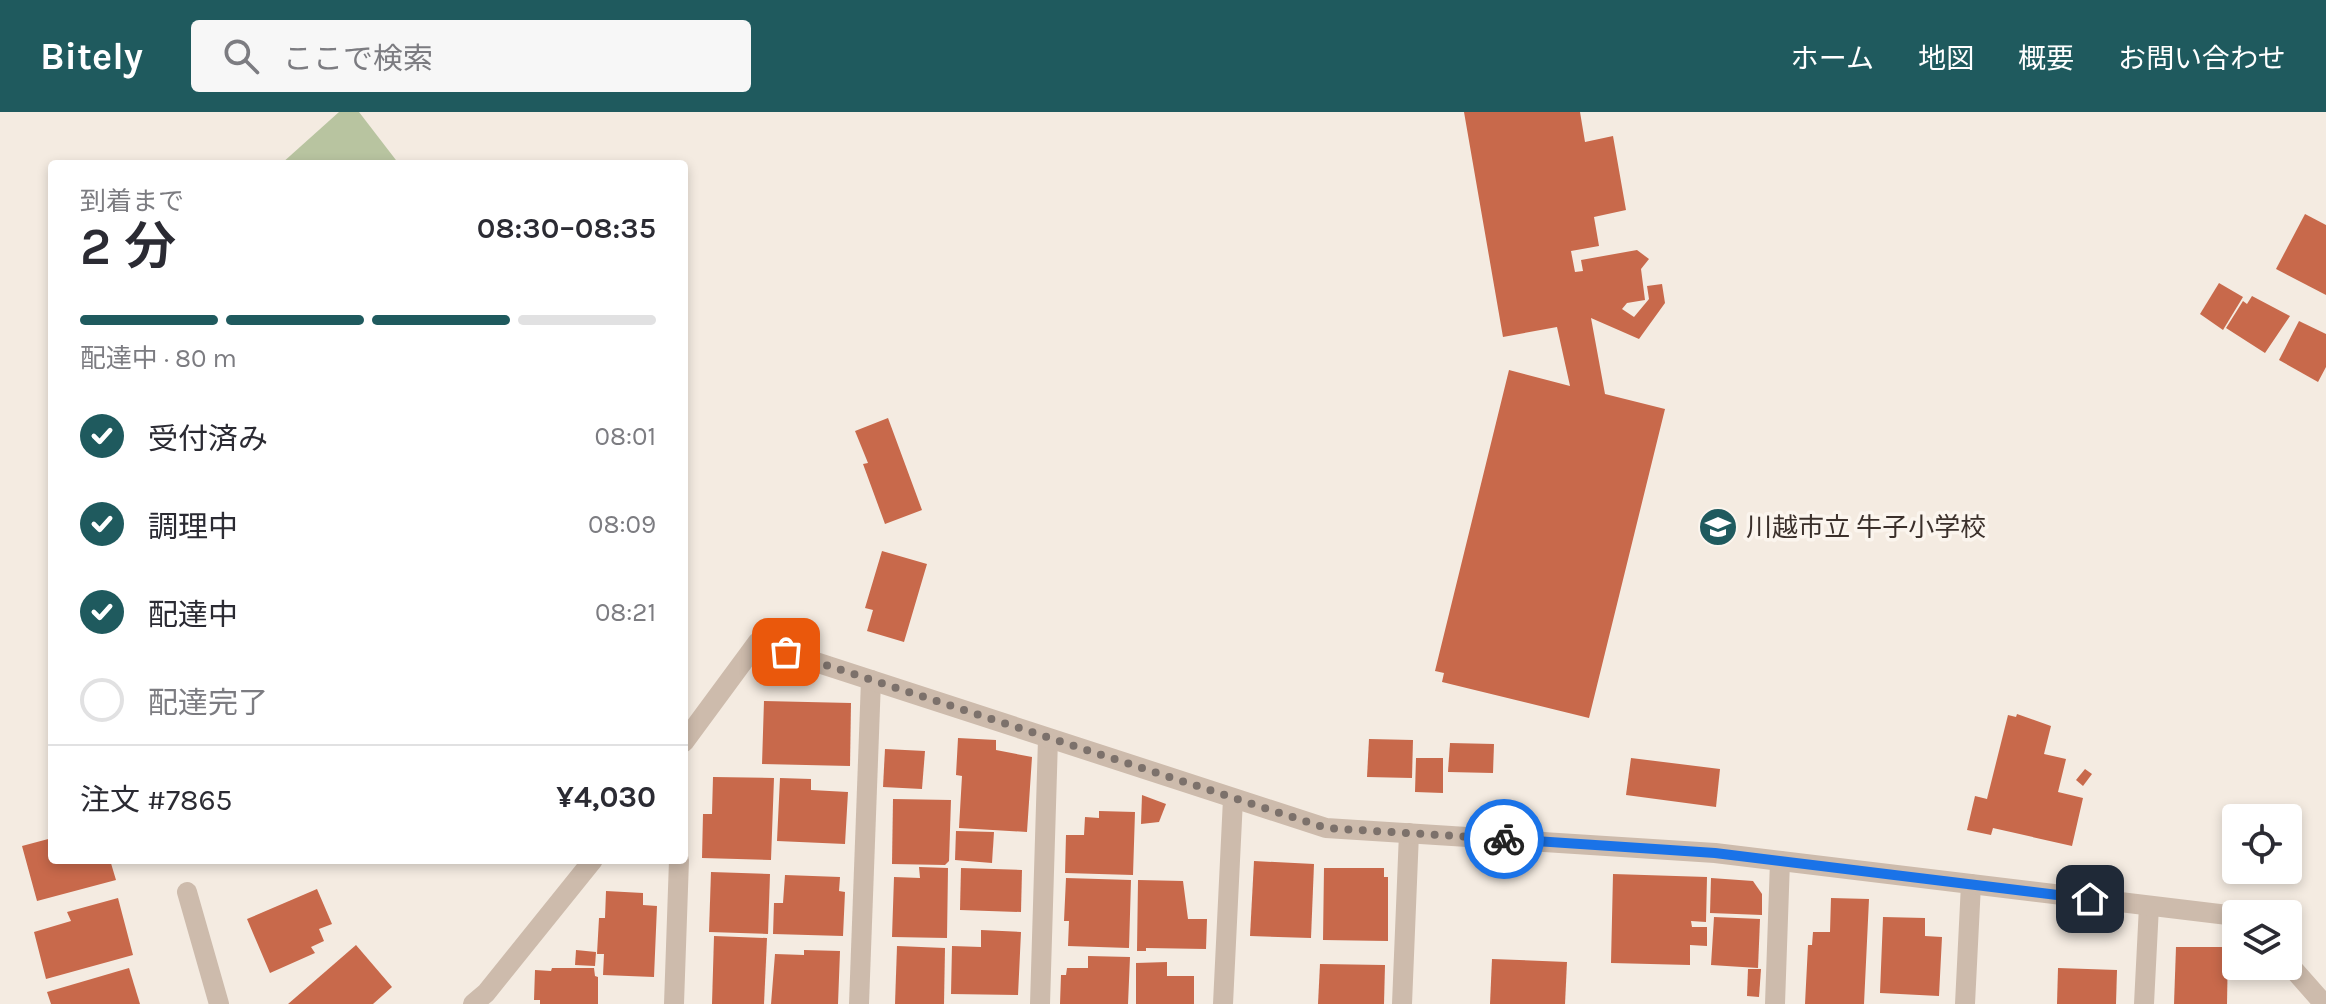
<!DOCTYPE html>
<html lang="ja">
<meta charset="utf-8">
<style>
:root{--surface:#fff;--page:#f7f7f7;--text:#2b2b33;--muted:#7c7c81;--line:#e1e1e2;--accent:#1f5a5e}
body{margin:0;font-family:Karla,"Noto Sans JP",sans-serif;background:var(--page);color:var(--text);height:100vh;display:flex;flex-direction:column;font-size:30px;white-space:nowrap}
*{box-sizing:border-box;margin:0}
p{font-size:26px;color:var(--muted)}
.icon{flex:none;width:44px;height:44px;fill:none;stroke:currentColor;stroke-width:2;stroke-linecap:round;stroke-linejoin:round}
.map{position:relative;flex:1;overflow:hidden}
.sheet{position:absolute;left:48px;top:48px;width:640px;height:704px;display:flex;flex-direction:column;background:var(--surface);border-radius:8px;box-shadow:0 4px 12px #0003}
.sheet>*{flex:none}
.controls{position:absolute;left:2222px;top:692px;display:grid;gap:16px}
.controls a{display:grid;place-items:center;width:80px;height:80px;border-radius:8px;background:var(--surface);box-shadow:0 4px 12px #0003;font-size:40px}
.pin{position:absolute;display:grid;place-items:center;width:68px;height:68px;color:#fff;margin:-34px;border-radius:16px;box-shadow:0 4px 12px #0006}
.courier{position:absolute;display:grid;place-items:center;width:80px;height:80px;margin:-40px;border:6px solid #1a73e8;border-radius:50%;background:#fff;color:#222;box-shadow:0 2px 10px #0007}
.head em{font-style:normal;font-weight:600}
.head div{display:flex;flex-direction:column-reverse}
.head{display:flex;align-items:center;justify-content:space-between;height:136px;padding:0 32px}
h1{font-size:52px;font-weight:600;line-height:60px}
.bar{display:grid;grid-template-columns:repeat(4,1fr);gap:12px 8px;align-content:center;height:96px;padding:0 32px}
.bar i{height:10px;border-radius:6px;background:var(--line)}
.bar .selected{background:var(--accent)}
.bar p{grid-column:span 4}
.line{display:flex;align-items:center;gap:20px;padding:0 32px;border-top:2px solid var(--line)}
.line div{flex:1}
ol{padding:0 32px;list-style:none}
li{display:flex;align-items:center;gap:24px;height:88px}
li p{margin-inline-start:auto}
li .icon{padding:8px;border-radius:50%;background:var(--accent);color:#fff;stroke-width:4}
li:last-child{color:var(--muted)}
li i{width:44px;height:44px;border:4px solid var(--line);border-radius:50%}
header{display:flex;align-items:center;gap:48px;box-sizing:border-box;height:112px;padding:0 40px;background:var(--accent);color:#fff}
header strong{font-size:38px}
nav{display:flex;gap:44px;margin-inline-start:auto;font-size:28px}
.search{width:560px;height:72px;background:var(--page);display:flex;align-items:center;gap:20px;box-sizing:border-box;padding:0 28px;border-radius:8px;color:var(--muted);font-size:30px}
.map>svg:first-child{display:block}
.green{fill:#b8c4a0}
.building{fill:#c8694b}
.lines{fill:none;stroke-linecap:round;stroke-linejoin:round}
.service{stroke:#cdbbac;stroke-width:20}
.minor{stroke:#cdbbac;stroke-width:20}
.done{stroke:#7c716b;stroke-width:8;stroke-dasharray:0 14.4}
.route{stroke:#1a73e8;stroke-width:10}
.labels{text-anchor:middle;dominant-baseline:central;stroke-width:7;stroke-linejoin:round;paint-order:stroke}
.poi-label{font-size:26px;fill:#3b302b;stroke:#fbf5ee;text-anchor:start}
</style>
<header>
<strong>Bitely</strong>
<div class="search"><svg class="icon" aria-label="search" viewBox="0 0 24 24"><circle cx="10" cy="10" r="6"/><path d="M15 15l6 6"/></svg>ここで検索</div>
<nav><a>ホーム</a><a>地図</a><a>概要</a><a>お問い合わせ</a></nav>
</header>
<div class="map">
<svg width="2326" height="892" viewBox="0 0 2326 892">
<rect width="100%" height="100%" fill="#f4ebe1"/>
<polygon class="green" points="339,0 359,0 399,52 281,52"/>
<g class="building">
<polygon points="1464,0 1580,0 1585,30 1613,24 1626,98 1594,105 1599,134 1571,139 1575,160 1583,159 1581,148 1637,138 1649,147 1641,157 1645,188 1627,191 1622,197 1634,205 1649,187 1647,174 1662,172 1665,191 1639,227 1591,206 1605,282 1665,297 1589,606 1442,570 1444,561 1435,559 1509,258 1570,274 1557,215 1503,225"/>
<polygon points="2305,102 2326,113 2326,183 2276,157"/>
<polygon points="2219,171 2243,185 2223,218 2200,202"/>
<polygon points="2252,184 2290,204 2265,241 2226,216 2243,189 2247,192"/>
<polygon points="2299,209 2326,222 2326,255 2318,270 2279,248"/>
<polygon points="888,306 922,398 885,412 863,352 868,351 855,319"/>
<polygon points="882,439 927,452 904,530 867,519 873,498 865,496"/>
<polygon points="764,589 851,591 850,654 762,652"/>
<polygon points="2017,602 2051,614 2044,642 2066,647 2058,680 2083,686 2072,734 1993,716 1991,723 1967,718 1975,684 1987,687 2008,603 2016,605"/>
<polygon points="958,626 996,628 996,638 1032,645 1027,720 959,716 962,664 956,663"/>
<polygon points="1369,627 1413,628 1412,666 1367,665"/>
<polygon points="1450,631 1494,632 1493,661 1448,660"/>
<polygon points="885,637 925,639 922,677 883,675"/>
<polygon points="1416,646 1443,646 1443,681 1415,680"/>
<polygon points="1631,646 1720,657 1716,695 1626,683"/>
<polygon points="2085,657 2092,662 2083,674 2076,668"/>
<polygon points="713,665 774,666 771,748 702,746 703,702 712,702"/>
<polygon points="780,666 811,667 811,678 848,680 845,732 777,729"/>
<polygon points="1142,683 1166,692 1159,710 1141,712"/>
<polygon points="893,687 951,688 949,749 945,753 892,752"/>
<polygon points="1099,699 1135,700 1133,763 1065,761 1066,723 1084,723 1085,705 1099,706"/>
<polygon points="956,719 994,720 992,751 955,748"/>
<polygon points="52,726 52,748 110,748 116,768 37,789 22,734"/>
<polygon points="1254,749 1314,752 1311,826 1250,824"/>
<polygon points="919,755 948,756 947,826 892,825 894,765 920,766"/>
<polygon points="961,756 1022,758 1021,800 960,798"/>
<polygon points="1324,756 1384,756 1384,765 1388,765 1388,829 1323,828"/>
<polygon points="711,760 770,762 768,822 709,820"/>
<polygon points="1613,762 1707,765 1706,810 1691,809 1692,815 1707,815 1707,834 1690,833 1690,853 1611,851"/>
<polygon points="785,763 840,765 839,779 845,780 843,824 773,822 774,791 783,791"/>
<polygon points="1066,766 1131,768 1129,836 1068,834 1069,809 1064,809"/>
<polygon points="1711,766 1753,769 1762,782 1762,803 1710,801"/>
<polygon points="1138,768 1183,769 1188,807 1207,807 1206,837 1146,836 1146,839 1137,839"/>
<polygon points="317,777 332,812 319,817 324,829 311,835 315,841 270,861 247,807"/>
<polygon points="606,779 643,781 643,793 657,794 654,865 603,863 604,842 597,842 599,806 605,806"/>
<polygon points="118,786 133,843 46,867 34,820 71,809 67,800"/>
<polygon points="1831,786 1869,787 1864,892 1805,892 1808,833 1812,833 1813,820 1830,820"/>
<polygon points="1714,805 1760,807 1758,856 1711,853"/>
<polygon points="1883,805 1925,806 1925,824 1942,825 1939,884 1880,881"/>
<polygon points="981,818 1021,820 1018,883 951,882 952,834 981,835"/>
<polygon points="714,824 767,826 764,892 712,892"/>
<polygon points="356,833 392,875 373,892 288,892"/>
<polygon points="897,834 945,836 944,892 895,892"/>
<polygon points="2176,835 2228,835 2227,892 2174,892"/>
<polygon points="576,838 596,840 595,854 575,853"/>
<polygon points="804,838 840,839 838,892 771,892 775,842 804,843"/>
<polygon points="1088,844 1130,845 1128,892 1060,892 1061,863 1066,863 1067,856 1088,856"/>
<polygon points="1492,847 1567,850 1565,892 1490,892"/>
<polygon points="1167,850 1167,864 1194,864 1194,892 1136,892 1136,851"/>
<polygon points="1320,852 1385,853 1384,892 1318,892"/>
<polygon points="129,856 140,892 51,892 47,880"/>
<polygon points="552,856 594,856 595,864 598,865 598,892 540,892 540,888 534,888 535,858 551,859"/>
<polygon points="2058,856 2117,858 2116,892 2057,892"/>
<polygon points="1748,857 1761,857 1759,885 1747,884"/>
</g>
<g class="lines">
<g class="service">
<polyline points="187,780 219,892"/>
<polyline points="674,892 679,748"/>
<polyline points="859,892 871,568"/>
<polyline points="1040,892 1048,627"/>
<polyline points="1223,892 1233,687"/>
<polyline points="1402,892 1409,721"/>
<polyline points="1965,892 1971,772"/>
<polyline points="2144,892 2149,794"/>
</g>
<g class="minor">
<polyline points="684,630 757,531 1326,716 1715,741 2236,804"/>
<polyline points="2288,851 2324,892"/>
<polyline points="473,892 486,881 593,748"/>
<polyline points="1775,892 1780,749"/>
</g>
</g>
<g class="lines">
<polyline class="done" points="786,540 1326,716 1504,727"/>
<polyline class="route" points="1504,727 1715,741 2090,787"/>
</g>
<defs>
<symbol id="school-disc" viewBox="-11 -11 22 22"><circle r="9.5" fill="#1f5a5e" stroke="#fbf5ee"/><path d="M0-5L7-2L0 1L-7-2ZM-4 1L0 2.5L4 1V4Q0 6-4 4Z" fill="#fff"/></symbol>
</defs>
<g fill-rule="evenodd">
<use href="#school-disc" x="1696" y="393" width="44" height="44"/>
</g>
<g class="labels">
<g class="poi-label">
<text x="1746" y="415">川越市立 牛子小学校</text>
</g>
</g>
</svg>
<div class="controls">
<a><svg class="icon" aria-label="locate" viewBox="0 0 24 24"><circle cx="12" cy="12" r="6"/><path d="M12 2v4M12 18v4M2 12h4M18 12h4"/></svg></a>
<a><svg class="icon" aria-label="layers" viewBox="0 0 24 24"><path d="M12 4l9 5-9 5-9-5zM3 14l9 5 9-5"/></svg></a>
</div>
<div class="pin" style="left:786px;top:540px;background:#ea580c"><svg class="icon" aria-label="bag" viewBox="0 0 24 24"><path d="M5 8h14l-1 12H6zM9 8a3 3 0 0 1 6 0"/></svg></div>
<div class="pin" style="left:2090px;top:787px;background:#1f2937"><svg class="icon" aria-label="home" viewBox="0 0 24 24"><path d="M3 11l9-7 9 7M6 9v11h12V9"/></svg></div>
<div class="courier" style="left:1504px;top:727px"><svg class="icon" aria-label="bike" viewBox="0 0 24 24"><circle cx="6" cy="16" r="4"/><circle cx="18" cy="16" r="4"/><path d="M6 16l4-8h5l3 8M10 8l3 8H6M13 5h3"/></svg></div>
<section class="sheet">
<div class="head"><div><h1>2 分</h1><p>到着まで</p></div><em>08:30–08:35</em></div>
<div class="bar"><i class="selected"></i><i class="selected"></i><i class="selected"></i><i></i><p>配達中 · 80 m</p></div>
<ol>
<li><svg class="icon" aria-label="check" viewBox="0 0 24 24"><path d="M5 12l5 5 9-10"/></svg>受付済み<p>08:01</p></li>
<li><svg class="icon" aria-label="check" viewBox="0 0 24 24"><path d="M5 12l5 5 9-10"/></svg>調理中<p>08:09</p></li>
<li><svg class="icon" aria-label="check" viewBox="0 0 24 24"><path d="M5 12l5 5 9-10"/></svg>配達中<p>08:21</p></li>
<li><i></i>配達完了</li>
</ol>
<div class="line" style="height:104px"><div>注文 #7865</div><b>¥4,030</b></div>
</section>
</div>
